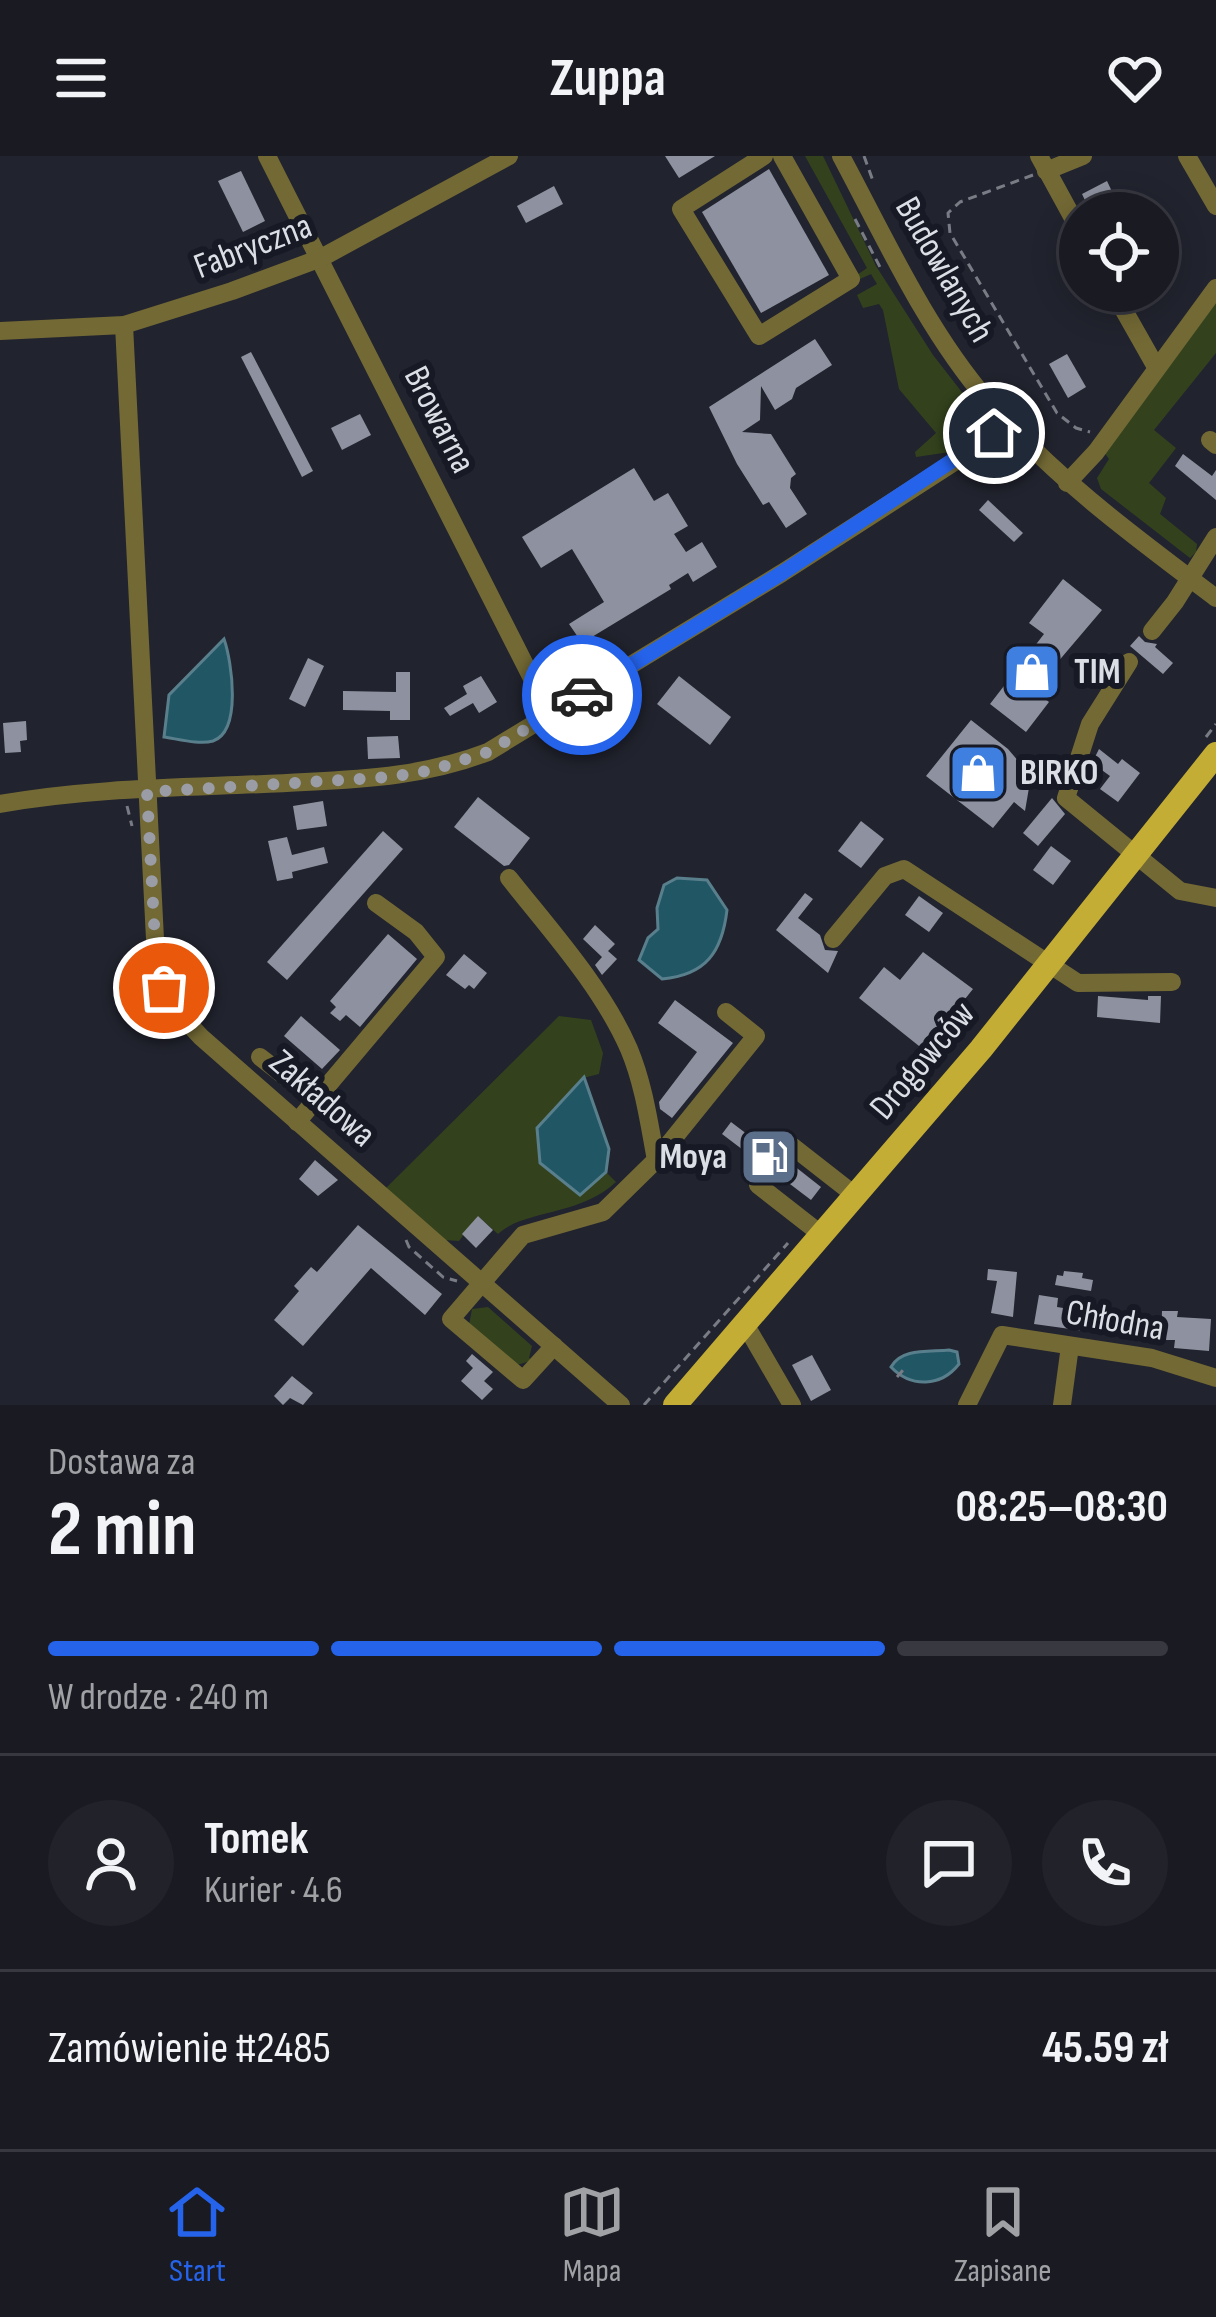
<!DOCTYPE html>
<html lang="pl">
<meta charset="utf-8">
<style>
:root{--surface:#191a22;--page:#22232a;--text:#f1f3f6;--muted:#9fa1a5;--line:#373840;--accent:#2563eb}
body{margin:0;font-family:"Sofia Sans Condensed",sans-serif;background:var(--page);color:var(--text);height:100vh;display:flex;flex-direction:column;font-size:45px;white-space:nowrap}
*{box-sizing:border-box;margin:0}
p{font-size:39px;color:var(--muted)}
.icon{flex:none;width:66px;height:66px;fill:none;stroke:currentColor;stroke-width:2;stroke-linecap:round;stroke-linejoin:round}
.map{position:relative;height:1249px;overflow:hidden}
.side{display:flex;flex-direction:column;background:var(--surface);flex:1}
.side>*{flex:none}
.buttons{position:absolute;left:1059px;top:36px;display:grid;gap:24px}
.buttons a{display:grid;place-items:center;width:120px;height:120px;border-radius:50%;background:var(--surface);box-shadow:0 6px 30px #0003,0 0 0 3px var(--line);font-size:60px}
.pin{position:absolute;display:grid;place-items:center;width:102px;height:102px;color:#fff;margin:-51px;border:6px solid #fff;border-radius:50%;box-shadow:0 3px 12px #0007}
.courier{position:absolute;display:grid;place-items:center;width:120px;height:120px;margin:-60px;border:9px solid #2563eb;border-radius:50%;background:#fff;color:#222;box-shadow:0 3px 15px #0007}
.summary em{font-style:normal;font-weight:700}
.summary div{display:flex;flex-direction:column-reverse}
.summary{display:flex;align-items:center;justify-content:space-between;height:204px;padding:0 48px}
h1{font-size:78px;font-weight:700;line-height:90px}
.bar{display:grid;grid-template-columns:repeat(4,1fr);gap:18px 12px;align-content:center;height:144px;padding:0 48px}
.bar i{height:15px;border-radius:9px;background:var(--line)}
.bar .current{background:var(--accent)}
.bar p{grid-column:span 4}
.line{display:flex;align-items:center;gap:30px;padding:0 48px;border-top:3px solid var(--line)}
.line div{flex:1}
.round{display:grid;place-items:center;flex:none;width:126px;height:126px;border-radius:63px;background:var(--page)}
header{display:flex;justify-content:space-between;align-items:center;height:156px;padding:0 48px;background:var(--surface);font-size:54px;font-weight:700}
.tabs{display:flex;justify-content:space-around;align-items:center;height:168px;border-top:3px solid var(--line);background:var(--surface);font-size:33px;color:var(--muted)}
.tabs a{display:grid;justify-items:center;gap:6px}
.tabs .current{color:var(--accent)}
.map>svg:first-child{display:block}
.green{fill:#33421d}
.water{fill:#215665;stroke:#597f8c;stroke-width:3}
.building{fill:#8e92a0}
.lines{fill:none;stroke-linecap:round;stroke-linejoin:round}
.path{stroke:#7a7c85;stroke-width:3;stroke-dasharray:9 6;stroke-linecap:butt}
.minor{stroke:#736935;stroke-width:18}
.major{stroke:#c3ad35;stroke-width:24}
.done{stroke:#9b9da6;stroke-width:12;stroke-dasharray:0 21.6}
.route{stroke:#2563eb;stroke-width:15}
.labels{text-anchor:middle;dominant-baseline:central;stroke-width:12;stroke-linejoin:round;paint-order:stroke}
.street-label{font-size:36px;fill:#dcdee6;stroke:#171a24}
.poi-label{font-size:36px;font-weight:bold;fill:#dcdee6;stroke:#171a24;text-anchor:start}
</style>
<header><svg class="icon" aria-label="menu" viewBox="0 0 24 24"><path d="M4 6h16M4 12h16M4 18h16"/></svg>Zuppa<svg class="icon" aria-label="heart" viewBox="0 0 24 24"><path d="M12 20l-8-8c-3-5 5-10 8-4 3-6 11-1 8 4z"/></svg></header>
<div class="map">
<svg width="1216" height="1249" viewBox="0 0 1216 1249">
<rect width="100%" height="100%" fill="#21232e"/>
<g class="green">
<polygon points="805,0 823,0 876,110 933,199 982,262 973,274 977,280 957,295 916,301 915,296 936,277 899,233 883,154 879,148 863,152 857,139 877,128 871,118 860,123 857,119 867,112"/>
<polygon points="1216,146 1216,197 1154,274 1176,292 1149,327 1166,342 1160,358 1197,388 1196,396 1190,402 1101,333 1097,322 1109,303 1104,296"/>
<path d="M 559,860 L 591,864 L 603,897 L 599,918 L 583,922 L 537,973 L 579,1039 L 606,1016 L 616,1026 C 578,1061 525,1053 498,1078 L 478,1060 L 459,1085 L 444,1084 L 386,1032 Z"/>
<polygon points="488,1151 532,1190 529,1202 533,1204 514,1210 469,1169 472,1153"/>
</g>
<g class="water">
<path d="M 224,483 C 232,506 242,575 213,585 C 200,589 178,583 164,581 L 169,539 Z"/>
<path d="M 677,722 L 707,724 L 727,754 C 722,796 706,819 662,823 L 639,804 L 648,782 L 658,773 L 657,752 L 664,729 Z"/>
<polygon points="584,921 609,993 606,1016 580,1039 540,1007 537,972"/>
<path d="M 949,1194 L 957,1196 L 959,1208 C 941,1231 911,1232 891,1211 C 901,1192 929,1196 949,1194 Z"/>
</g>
<g class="building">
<polygon points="665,0 715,0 679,22"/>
<polygon points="769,13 829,119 761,157 702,56"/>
<polygon points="241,15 265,65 243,76 218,25"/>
<polygon points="1107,25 1116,44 1131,36 1142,57 1091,57 1082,38"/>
<polygon points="554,30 563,48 526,67 517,50"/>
<polygon points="815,183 832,209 796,232 792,243 775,254 761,230 760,264 742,276 771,278 796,318 791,322 790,332 807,358 786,372 769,346 763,349 737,308 709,251"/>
<polygon points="251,196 313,315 302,321 241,201"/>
<polygon points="1067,198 1086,231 1068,242 1049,208"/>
<polygon points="360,258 371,279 342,294 331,272"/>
<polygon points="1183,298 1212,320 1216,314 1216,344 1175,310"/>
<polygon points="634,312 654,345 668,337 688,370 674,378 686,396 702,386 717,411 693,426 688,417 669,429 671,433 582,487 569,468 604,446 572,393 541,412 522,381"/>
<polygon points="988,344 1023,377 1014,386 979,354"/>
<polygon points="1063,423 1102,454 1034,534 1049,546 1026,576 990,548 1044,478 1029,467"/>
<polygon points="1139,480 1145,486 1157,488 1155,491 1173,507 1163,518 1130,490"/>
<polygon points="308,502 324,510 305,551 289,543"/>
<polygon points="396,516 410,516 410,564 390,564 390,555 343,554 343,535 396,536"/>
<polygon points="481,520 497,546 479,557 473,547 450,560 444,552 467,538 463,530"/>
<polygon points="679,520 731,561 710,589 657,548"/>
<polygon points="971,564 1008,593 1031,620 1025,655 1014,646 993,672 926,620"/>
<polygon points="26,565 27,584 20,585 21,596 5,597 3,567"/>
<polygon points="398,580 400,602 368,603 367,581"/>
<polygon points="1099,593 1118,608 1122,603 1140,617 1118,646 1100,633 1110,620 1092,607"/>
<polygon points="478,641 530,682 509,709 504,710 454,671"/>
<polygon points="1052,642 1065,658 1038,690 1023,677"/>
<polygon points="323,645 327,670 297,674 293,650"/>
<polygon points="861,665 884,683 861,712 838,695"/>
<polygon points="383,675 403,693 287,824 267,806"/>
<polygon points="287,681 292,699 324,691 328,707 292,716 293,722 277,725 268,685"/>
<polygon points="1051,690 1071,705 1053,729 1033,714"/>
<polygon points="805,737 813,743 798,762 820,779 825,794 838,795 828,817 776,774"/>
<polygon points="919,740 943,757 929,776 905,759"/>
<polygon points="595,769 615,788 608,795 617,803 602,819 595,809 602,801 583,783"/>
<polygon points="388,778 417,803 360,871 346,859 340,865 330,857 336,851 330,845"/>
<polygon points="923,796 973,833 924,894 859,842 884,811 900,824"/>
<polygon points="464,798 487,817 474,833 469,829 465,833 446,819"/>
<polygon points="1098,840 1148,844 1148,840 1161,840 1160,867 1097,861"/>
<polygon points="675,844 733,887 672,962 660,953 659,946 697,896 658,867"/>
<polygon points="301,860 340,894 322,913 284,880"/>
<polygon points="731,966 760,988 772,974 782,981 752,1016 743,1009 751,1000 722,978"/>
<polygon points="315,1004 338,1024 318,1040 299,1023"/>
<polygon points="793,1009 821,1031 811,1044 782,1022"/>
<polygon points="478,1060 493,1074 476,1092 462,1078"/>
<polygon points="358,1069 442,1138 425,1159 371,1112 303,1190 274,1164 299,1135 294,1130 311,1111 317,1116"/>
<polygon points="988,1113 1017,1116 1013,1161 991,1157 997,1125 987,1124"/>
<polygon points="1064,1115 1083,1117 1082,1122 1093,1124 1091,1135 1055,1129 1057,1119 1063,1120"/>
<polygon points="1039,1139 1058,1142 1057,1151 1095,1157 1092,1176 1034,1168"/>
<polygon points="1162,1155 1178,1155 1177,1161 1211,1163 1209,1195 1174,1192 1175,1184 1161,1184"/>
<polygon points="472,1198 493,1216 484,1225 493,1233 482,1244 461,1225 473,1212 466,1205"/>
<polygon points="812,1199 831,1234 811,1245 792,1209"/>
<polygon points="292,1220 313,1237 303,1249 290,1242 283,1249 274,1240"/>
</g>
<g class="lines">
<g class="path">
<polyline points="864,0 873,25"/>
<polyline points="1033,19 960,46 948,57 950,77 1057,257 1076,272 1090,276"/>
<polyline points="855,63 881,113"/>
<polyline points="1206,581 1216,568"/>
<polyline points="127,650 132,670"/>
<polyline points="406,1084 409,1091 443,1121 457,1125"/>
<polyline points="897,1221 903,1214"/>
<polyline points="644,1249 788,1087"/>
</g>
<g class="minor">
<polyline points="267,0 550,558"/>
<polyline points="764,0 681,53 759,180 851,123 782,0"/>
<path d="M 841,0 C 885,82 926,173 987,244 C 1054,322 1135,381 1216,442"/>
<polyline points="1039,0 1080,75"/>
<polyline points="1187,0 1216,50"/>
<polyline points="1046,15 1083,0"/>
<polyline points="1113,135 1156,211"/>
<path d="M 124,169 L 155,783 C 158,826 171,850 201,881 L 621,1249"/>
<polyline points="0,175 124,169 232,135 321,102 509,0"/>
<polyline points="1210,284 1216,289"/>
<polyline points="1067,327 1096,296 1216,132"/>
<polyline points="1152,475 1175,446 1216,381"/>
<polyline points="1129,506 1090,568 1066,642 1180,735 1216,742"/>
<path d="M 0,648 C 100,630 204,632 305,626 C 369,623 428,619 488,596 L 782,417 L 973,294 L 1007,266"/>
<path d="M 509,722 C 551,775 602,831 629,893 C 644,929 649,967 656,1004"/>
<polyline points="833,783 885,720 904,713 1078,827 1172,826"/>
<polyline points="260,901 315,944"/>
<polyline points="297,966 436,801 416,776 376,747"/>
<polyline points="822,1079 758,1029 792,990 856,1040"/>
<polyline points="745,1168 792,1249"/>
<polyline points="554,1190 523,1224 451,1163 523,1079 603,1056 656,1004 756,880 726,856"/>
<polyline points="967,1249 1002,1179 1152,1202 1216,1222"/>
<polyline points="1062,1249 1070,1190"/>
</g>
<polyline class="major" points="675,1249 981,893 1216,598"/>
</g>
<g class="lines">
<polyline class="done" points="164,832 156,804 147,636 391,621 432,614 488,596 582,539"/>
<polyline class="route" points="582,539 782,417 994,277"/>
</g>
<defs>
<symbol id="shop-square" viewBox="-11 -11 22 22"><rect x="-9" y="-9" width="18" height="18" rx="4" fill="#3f7fe0" stroke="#171a24"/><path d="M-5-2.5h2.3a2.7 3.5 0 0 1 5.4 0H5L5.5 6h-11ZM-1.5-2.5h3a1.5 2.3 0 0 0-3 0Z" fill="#fff"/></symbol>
<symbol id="fuel-square" viewBox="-11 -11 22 22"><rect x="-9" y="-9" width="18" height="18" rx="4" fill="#5c6f8a" stroke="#171a24"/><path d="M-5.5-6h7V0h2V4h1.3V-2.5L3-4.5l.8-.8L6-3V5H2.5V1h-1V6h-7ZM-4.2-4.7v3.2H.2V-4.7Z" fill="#fff"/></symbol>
</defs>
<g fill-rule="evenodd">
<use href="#shop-square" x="999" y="483" width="66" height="66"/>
<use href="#shop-square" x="945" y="584" width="66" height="66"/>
<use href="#fuel-square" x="736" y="968" width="66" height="66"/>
</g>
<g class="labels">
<g class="street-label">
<text transform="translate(253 91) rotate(-21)">Fabryczna</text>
<text transform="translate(944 114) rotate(60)">Budowlanych</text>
<text transform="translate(439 264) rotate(63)">Browarna</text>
<text transform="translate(923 905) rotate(-50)">Drogowców</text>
<text transform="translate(322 943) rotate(41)">Zakładowa</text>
<text transform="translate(1115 1165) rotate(10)">Chłodna</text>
</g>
<g class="poi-label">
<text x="1074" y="516">TIM</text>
<text x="1020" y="617">BIRKO</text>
<text x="727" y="1001" text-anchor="end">Moya</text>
</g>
</g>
</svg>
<div class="buttons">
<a><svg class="icon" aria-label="locate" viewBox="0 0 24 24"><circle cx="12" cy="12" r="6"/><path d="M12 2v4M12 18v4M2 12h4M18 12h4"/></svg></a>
</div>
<div class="pin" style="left:164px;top:832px;background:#ea580c"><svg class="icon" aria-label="bag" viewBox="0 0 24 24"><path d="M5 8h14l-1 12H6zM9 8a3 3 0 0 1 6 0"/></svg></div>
<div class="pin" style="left:994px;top:277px;background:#1f2937"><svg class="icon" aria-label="home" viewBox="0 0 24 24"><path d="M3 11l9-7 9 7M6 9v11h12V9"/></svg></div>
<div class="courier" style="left:582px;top:539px"><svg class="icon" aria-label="car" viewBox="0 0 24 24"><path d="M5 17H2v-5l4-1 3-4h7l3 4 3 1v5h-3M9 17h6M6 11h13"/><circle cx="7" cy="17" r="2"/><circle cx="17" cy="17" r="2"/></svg></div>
</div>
<section class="side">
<div class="summary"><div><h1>2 min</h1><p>Dostawa za</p></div><em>08:25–08:30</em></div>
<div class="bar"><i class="current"></i><i class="current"></i><i class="current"></i><i></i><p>W drodze · 240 m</p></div>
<div class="line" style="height:216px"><a class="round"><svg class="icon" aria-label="person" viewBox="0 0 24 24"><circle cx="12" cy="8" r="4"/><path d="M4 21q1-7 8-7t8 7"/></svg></a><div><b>Tomek</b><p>Kurier · 4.6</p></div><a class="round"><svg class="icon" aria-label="chat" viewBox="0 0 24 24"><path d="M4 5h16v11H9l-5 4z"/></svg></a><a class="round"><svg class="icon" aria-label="phone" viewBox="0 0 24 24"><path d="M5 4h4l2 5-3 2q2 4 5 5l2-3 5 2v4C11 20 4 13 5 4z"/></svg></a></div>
<div class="line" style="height:156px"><div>Zamówienie #2485</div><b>45.59 zł</b></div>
</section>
<nav class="tabs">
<a class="current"><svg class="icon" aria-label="home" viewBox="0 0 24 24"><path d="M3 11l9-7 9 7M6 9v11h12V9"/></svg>Start</a>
<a><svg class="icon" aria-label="map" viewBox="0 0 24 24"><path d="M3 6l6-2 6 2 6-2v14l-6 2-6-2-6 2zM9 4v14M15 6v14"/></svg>Mapa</a>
<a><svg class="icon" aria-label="saved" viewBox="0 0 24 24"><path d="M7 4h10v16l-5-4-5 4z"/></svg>Zapisane</a>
</nav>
